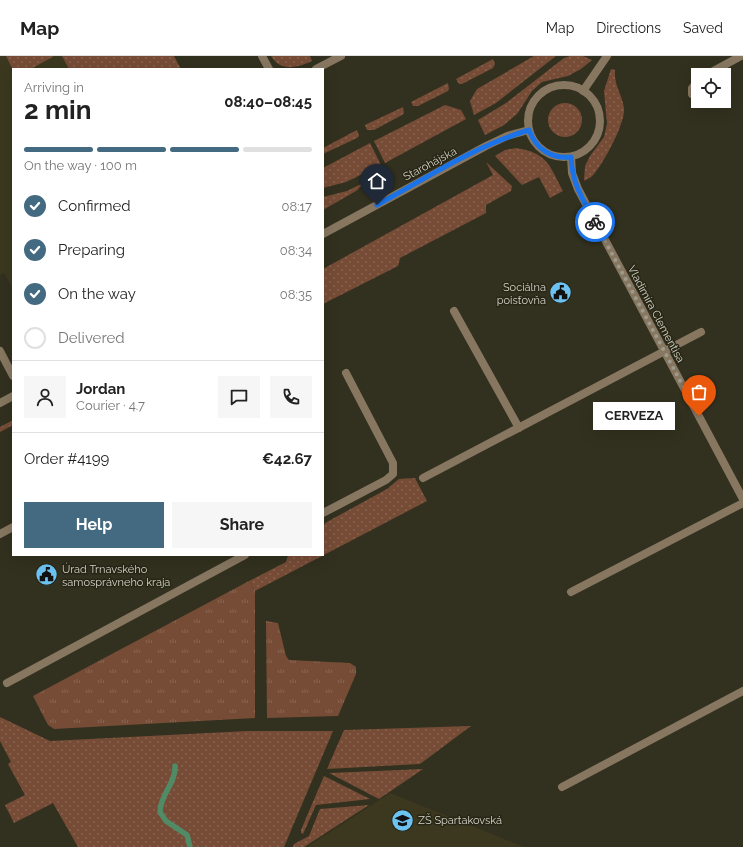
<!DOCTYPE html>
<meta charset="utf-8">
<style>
:root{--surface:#fff;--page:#f6f6f6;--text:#222;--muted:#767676;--line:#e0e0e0;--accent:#436a80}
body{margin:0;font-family:Raleway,sans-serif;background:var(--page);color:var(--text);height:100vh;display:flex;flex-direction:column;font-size:15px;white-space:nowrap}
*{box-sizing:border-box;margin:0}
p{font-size:13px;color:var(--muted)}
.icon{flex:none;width:22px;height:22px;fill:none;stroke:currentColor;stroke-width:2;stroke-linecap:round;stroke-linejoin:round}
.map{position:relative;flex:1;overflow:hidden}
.side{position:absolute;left:12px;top:12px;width:312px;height:488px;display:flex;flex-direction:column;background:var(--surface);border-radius:0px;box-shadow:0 4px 16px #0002}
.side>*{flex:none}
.tools{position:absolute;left:691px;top:12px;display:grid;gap:8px}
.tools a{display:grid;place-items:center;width:40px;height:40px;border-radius:0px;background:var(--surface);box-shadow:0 4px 16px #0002;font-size:20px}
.pin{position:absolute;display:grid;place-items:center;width:34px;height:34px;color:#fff;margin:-41px -17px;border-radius:50% 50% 50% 0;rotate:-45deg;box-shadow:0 0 4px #0007}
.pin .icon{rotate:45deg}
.courier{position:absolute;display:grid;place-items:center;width:40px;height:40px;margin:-20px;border:3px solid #1a73e8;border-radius:50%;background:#fff;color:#222;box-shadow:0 1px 5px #0007}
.bubble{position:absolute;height:28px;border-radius:0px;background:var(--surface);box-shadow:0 4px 16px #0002;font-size:13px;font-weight:700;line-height:28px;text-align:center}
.overview em{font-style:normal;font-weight:700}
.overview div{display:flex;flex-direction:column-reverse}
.overview{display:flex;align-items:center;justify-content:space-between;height:68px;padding:0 12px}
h1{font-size:26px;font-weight:700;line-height:30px}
.bar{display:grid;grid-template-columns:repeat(4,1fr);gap:6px 4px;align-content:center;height:48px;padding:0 12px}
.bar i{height:5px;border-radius:3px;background:var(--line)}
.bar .selected{background:var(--accent)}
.bar p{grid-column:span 4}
.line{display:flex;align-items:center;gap:10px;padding:0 12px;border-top:1px solid var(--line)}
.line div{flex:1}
.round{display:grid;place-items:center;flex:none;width:42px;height:42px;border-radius:0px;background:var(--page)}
ol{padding:0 12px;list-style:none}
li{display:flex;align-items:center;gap:12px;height:44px}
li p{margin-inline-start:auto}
li .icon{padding:4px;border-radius:50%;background:var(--accent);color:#fff;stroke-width:4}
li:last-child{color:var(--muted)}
li i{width:22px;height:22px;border:2px solid var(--line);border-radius:50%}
.button{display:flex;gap:8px;margin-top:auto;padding:8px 12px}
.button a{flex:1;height:46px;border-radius:0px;background:var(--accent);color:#fff;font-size:16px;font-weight:700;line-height:46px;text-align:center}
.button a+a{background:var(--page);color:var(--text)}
header{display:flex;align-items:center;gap:24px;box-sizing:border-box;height:56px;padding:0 20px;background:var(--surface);border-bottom:1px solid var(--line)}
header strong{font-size:19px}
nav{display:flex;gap:22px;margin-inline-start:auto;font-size:14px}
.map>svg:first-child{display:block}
.built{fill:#3b381f}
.grass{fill:url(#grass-dots)}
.park{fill:url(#park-tufts)}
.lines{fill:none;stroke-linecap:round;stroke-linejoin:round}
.stream{stroke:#508b66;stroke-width:5.5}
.service{stroke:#877761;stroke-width:8}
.minor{stroke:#877761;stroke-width:8}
.done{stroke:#9c9b8d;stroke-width:4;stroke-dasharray:0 7.2}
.route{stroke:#1a73e8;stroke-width:5}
.labels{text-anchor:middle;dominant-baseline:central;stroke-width:3;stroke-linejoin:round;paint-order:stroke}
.street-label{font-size:11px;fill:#d5d4c9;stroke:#282615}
.poi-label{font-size:11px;fill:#d5d4c9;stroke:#282615;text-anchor:start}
</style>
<header>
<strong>Map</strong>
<nav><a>Map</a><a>Directions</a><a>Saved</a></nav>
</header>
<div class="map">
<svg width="743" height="791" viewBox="0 0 743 791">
<defs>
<pattern id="grass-dots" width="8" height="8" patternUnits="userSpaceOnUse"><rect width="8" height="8" fill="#764c36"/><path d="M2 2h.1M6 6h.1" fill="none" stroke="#896552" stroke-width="1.8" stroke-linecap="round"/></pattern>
<pattern id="park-tufts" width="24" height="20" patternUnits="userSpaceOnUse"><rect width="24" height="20" fill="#764c36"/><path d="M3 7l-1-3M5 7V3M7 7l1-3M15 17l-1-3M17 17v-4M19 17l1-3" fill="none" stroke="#896552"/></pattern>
</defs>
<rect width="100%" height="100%" fill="#32301e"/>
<g class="built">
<polygon points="0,0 8,0 13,13 13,233 4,217 0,219"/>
<polygon points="49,0 66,0 73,13 24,13"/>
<polygon points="390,737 524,791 307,791"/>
</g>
<g class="grass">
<polygon points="6,0 54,0 31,13 13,14"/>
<polygon points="62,0 174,0 181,13 69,13"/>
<path d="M 271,0 L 310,0 L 312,5 C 299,11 281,17 271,0 Z"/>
<polygon points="534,0 556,0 496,47 474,59 470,45 477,33"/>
<polygon points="570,0 583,0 592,4 581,13 568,20 542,26 532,35 517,58 504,69 485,79 478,64 506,47 564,2"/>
<polygon points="493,3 495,8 493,12 462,28 459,28 456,23"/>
<path d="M 611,13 L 615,14 C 614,31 622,37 624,52 C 626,66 603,108 594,118 C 591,122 587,123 584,125 L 585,110 L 590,100 L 604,81 L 607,68 L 604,35 Z"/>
<polygon points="448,27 449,33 448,35 418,50 413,50 411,46"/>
<circle cx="565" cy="64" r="17"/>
<polygon points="445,49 461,54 466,63 385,107 374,85"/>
<polygon points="403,51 404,57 402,59 374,74 367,74 365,69"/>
<polygon points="357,74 359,80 357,82 323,98 323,92"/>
<polygon points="370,87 381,109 346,126 323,132 323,112"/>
<path d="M 516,92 C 548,97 549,109 563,135 L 550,142 L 539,121 L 522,129 L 495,100 L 505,94 Z"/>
<polygon points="486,106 512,130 511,135 486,149 486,157 400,202 398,210 323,248 323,213 493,119"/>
<polygon points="365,126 356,135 323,154 323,141 347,135"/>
<polygon points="13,364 13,369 0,376 0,371"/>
<polygon points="415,422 427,445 255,535 249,525 286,506 288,499 323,499 323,472 325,467 387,433 399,423"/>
<polygon points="0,661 50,685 248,675 333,675 284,791 78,791 53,747 14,767 5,749 25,739 8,708 11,706 0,685"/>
<polygon points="471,670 420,708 327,713 344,674"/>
<polygon points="423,713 379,743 329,717 330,717"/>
<polygon points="324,720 370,743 316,749 303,778 301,777 301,774"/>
<polygon points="369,749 304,791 293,791 294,788 309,780 320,753"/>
</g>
<g class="park">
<polygon points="249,525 255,535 255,662 54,673 48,669 33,640"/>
<polygon points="266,565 278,567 286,600 289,604 350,607 356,611 356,618 338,660 267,662"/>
</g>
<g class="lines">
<path class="stream" d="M 175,710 C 176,727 160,739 160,756 L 166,765 L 187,779 L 190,791"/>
<g class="service">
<polyline points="706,19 741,0"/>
<polyline points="692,38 692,32 698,25"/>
<polyline points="454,255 519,372"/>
<polyline points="423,422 701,276"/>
<polyline points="323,457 386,424 393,418 393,407 346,317"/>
<polyline points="0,478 13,471"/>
<polyline points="571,536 743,447"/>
<polyline points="7,627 245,499"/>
<polyline points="562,731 743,635"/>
</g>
<g class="minor">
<polyline points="262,0 269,13"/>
<polyline points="316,13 341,0"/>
<circle cx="564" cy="65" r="36"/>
<polyline points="583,35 607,0"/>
<polyline points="571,101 572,117 578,133 743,443"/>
<polyline points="323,178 486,90 507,80 529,74"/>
<polyline points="0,295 13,320"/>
<polyline points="0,347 13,340"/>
</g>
</g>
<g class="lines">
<polyline class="done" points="595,166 699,360"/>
<path class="route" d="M 377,149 C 426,122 475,90 529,74 C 536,93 551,103 571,101 C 572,127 583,144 595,166"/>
</g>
<defs>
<symbol id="civic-disc" viewBox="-11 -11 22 22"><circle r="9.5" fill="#6cc3f2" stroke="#282615"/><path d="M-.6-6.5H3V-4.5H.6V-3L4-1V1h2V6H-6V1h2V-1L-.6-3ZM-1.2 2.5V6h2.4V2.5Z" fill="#111"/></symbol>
<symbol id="school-disc" viewBox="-11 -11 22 22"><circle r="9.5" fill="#6cc3f2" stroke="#282615"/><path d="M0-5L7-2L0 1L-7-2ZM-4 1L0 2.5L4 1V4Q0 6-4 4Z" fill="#111"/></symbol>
</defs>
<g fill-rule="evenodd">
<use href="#civic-disc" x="548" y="224" width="25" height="25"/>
<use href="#civic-disc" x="34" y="506" width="25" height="25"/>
<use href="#school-disc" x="390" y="752" width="25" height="25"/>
</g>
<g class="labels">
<g class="street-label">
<text transform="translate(430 108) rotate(-28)">Starohájska</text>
<text transform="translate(656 258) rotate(62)">Vladimíra Clementisa</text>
</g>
<g class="poi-label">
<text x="546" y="231" text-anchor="end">Sociálna<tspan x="546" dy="13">poisťovňa</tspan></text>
<text x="62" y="513">Úrad Trnavského<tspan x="62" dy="13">samosprávneho kraja</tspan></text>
<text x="418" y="764">ZŠ Spartakovská</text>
</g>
</g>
</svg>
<div class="tools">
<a><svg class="icon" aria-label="locate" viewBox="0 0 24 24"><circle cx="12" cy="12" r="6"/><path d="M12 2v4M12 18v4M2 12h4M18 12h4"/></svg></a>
</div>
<div class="pin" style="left:699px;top:360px;background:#ea580c"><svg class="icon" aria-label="bag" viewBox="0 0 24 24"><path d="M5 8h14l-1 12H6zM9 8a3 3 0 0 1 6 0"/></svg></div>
<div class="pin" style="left:377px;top:149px;background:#1f2937"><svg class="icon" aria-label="home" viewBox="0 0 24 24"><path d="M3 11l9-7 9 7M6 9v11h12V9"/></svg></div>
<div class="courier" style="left:595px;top:166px"><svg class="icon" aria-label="bike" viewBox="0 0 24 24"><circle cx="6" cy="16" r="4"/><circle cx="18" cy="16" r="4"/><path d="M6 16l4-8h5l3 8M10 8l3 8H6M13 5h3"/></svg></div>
<div class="bubble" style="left:593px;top:346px;width:82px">CERVEZA</div>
<section class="side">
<div class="overview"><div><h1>2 min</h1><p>Arriving in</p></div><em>08:40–08:45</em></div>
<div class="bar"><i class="selected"></i><i class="selected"></i><i class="selected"></i><i></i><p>On the way · 100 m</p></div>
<ol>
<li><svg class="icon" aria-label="check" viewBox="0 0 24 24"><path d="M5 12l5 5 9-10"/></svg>Confirmed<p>08:17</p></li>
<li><svg class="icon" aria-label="check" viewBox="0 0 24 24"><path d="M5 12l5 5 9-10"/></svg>Preparing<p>08:34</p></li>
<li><svg class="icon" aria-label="check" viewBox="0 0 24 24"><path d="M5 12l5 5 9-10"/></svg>On the way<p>08:35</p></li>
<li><i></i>Delivered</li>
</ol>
<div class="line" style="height:72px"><a class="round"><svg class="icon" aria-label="person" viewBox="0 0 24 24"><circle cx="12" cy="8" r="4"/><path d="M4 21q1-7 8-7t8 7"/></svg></a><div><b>Jordan</b><p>Courier · 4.7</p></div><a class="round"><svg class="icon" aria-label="chat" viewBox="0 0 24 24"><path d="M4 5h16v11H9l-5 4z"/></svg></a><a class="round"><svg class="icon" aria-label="phone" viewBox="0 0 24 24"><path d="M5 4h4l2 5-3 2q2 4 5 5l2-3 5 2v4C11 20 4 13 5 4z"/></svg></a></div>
<div class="line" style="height:52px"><div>Order #4199</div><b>€42.67</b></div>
<div class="button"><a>Help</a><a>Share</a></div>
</section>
</div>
